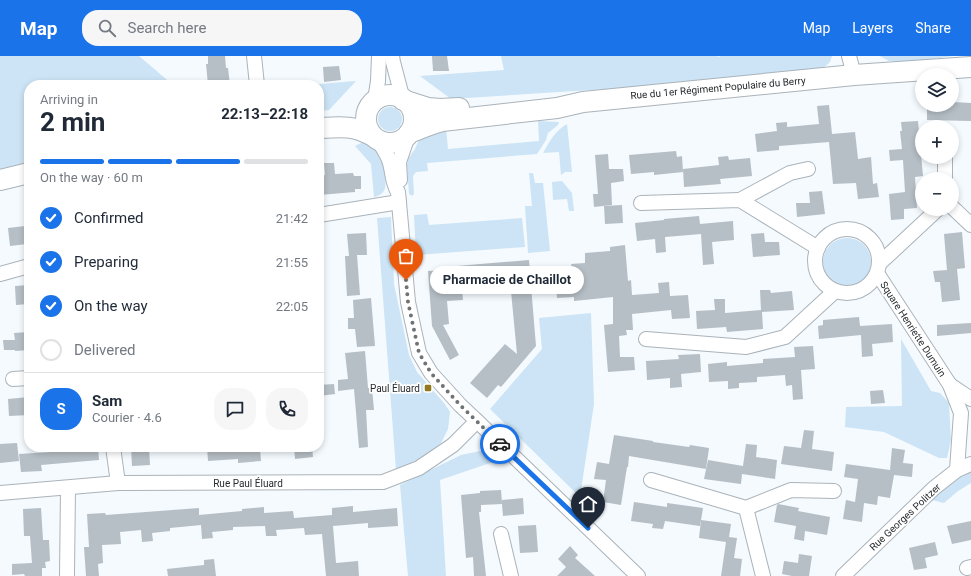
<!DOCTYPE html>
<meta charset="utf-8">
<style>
:root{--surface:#fff;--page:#f6f6f7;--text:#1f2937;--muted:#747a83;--line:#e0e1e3;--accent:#1a73e8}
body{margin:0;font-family:Roboto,sans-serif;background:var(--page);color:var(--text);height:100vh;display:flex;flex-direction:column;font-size:15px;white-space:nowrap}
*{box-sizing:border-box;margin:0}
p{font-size:13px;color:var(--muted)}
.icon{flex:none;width:22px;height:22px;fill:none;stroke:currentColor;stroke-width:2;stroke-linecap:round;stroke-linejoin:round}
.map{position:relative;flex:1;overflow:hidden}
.details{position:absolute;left:24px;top:24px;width:300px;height:372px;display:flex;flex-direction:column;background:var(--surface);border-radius:16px;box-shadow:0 2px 6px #0003}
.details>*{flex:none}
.controls{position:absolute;left:915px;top:12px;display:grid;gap:8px}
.controls a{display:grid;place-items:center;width:44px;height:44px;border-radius:50%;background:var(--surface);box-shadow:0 2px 6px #0003;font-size:20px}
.pin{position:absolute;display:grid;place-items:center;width:34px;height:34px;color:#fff;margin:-41px -17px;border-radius:50% 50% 50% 0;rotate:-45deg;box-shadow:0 0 4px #0007}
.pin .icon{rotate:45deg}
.courier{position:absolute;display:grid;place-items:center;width:40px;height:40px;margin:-20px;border:3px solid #1a73e8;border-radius:50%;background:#fff;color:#222;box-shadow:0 1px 5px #0007}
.bubble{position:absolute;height:28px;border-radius:14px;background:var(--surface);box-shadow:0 2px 6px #0003;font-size:13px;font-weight:700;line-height:28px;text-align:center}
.headline em{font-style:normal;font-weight:700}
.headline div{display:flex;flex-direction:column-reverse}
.headline{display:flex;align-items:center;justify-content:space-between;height:68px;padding:0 16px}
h1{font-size:26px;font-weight:700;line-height:30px}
.bar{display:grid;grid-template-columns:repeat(4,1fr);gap:6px 4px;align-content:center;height:48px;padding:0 16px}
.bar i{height:5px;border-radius:3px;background:var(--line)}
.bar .current{background:var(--accent)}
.bar p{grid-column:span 4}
.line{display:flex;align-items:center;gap:10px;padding:0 16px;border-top:1px solid var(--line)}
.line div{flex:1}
.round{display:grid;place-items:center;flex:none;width:42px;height:42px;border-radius:16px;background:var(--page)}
ol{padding:0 16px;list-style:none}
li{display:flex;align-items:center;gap:12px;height:44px}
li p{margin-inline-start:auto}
li .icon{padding:4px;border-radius:50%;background:var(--accent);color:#fff;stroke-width:4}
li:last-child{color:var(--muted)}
li i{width:22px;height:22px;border:2px solid var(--line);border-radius:50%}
header{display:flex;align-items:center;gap:24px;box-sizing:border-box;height:56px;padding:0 20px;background:var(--accent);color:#fff}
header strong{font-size:19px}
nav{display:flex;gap:22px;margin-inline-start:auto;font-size:14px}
.search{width:280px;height:36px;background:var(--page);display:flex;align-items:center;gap:10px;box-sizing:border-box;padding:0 14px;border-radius:16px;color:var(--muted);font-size:15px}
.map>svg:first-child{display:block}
.green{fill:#cce4f5}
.building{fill:#b6bfc6}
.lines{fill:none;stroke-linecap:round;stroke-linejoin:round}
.minor-casing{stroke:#aab3ba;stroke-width:16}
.secondary-casing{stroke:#aab3ba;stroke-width:22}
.minor{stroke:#fff;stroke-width:14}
.secondary{stroke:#fff;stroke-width:20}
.done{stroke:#6f7376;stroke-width:4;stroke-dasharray:0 7.2}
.route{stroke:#1a73e8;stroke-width:5}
.poi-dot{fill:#94781f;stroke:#fff;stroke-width:1.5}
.labels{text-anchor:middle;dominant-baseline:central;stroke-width:3.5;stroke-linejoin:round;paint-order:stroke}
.street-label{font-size:10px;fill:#272b2d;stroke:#fff}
.poi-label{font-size:10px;fill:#272b2d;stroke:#fff;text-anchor:end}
</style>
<header>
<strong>Map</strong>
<div class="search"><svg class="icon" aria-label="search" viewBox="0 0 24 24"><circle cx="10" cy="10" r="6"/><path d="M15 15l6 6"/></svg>Search here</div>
<nav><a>Map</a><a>Layers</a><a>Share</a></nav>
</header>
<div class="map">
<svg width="971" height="520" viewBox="0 0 971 520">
<rect width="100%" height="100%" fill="#f4fafe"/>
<g class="green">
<polygon points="0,0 139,0 173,29 29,29 29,109 0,116"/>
<polygon points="501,0 716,0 719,1 720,0 832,0 830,6 820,15 717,26 451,43 420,20 504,14"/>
<polygon points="880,0 953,0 919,5 889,5"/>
<polygon points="356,25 329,54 319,55 319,29 306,29"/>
<circle cx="390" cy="63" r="12"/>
<polygon points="538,65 559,66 558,69 548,77 546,84 537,98 427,107 428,115 416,116 413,120 414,138 412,140 409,138 407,110 408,103 415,93 419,84 428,77 446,71 448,93 539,85"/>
<path d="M 567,68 L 572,116 L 565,116 L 561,119 L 559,96 L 543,97 C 550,85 554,76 567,68 Z"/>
<path d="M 365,85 C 370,89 375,93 379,98 C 383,105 384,111 385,119 C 386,130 387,138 374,141 L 371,108 L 355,90 Z"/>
<polygon points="529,117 533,117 535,127 543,127 550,195 528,197 525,150 532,150"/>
<polygon points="562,125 572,137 574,155 569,155 567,143 553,144 552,126"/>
<polygon points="427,158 429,169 522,162 525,191 416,199 414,159"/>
<polygon points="391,161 394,228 409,299 417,316 444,347 450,356 448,373 441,387 425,400 396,414 377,162"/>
<circle cx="847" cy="206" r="24"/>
<polygon points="591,257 594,348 580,441 490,353 542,293 539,262"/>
<polygon points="901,283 931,335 940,337 949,347 951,384 947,402 939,402 884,376 845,371 846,351 902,350"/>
<polygon points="480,395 488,395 499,404 440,424 446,520 408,520 400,429 461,399"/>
<path d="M 971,414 L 971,427 L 958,435 L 944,447 L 932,444 C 944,432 956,420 971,414 Z"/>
</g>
<g class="building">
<polygon points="208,0 225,0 226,12 228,12 230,29 208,29 206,8 208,8"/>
<polygon points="432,0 447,0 449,15 433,15"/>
<polygon points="339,10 341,24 324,26 323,11"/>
<polygon points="952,46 971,47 971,65 927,64 927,49 952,49"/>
<polygon points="829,49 832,78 855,76 858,103 871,101 873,128 877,127 879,141 858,143 856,127 833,128 829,86 779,90 779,94 757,96 755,78 777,75 776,67 787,66 787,71 819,68 817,50"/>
<polygon points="918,65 923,120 915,121 917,152 904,153 904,163 891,164 889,138 905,136 903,104 890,105 889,94 902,93 900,75 902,75 901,66"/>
<polygon points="676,95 677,101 682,100 683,116 654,119 654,116 631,118 629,99"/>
<polygon points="608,98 609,113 623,113 624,125 611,127 612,149 594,151 593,138 598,138 595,99"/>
<polygon points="728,100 729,104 750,102 752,120 720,123 721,128 684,131 683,113 719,109 718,101"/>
<polygon points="324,107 334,107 335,118 353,117 354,120 361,120 361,133 355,133 355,136 319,139 319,120 325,119"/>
<polygon points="822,135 825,158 797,161 796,147 810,147 809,136"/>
<polygon points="622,149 623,167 605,168 604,150"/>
<polygon points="699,160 700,168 733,165 734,184 712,186 714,208 703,209 701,178 665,181 666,196 656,197 655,183 637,185 635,167 664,164 664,163"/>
<polygon points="25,170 27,188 10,190 8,172"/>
<polygon points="962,176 965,212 957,213 960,244 942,246 940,226 935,226 933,215 947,214 944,178"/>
<polygon points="366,177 367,199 357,199 360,239 347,240 345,200 349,200 347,178"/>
<polygon points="764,177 765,186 779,186 780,199 753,201 751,178"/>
<polygon points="625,189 628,225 631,224 632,239 659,237 658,227 669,226 670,240 688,239 690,262 672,263 671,254 632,258 633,274 626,274 627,279 619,280 620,301 634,301 635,314 608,316 604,269 613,268 613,241 574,245 574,241 557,242 556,229 531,230 536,290 501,331 498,329 487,342 470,327 505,288 517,298 510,225 482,226 482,231 462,233 463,244 447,245 449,268 443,269 459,299 450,304 432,270 428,215 446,214 445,211 529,204 530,215 572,212 571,208 585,207 585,197 610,195 610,191"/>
<polygon points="29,229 29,248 16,249 15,230"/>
<polygon points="760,234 770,234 771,237 792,235 794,254 762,256 763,273 727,276 726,271 697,273 696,255 715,254 714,243 725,243 725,257 761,254"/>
<polygon points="371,242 375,290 357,291 355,273 348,273 348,262 354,262 353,244"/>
<polygon points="859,261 860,270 892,268 893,286 872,288 873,300 862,301 861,279 819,283 818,270 823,269 823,264"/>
<polygon points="971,267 971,277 937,280 937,269"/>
<polygon points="29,276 29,294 15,295 15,294 4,294 3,284 15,284 14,277"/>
<polygon points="813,290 815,313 801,314 803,343 793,344 792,329 786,330 785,319 757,321 757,326 739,327 739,332 728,333 728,325 709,326 708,308 727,306 727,310 763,307 763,303 795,301 794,291"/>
<polygon points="365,295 368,332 372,332 374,354 366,354 368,391 359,392 354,333 338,335 338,324 348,323 345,297"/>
<polygon points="700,298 701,316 681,318 682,331 670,332 670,322 647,324 646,305 679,303 678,299"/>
<polygon points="334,328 335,338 319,340 319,329"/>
<polygon points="883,334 885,347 871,348 870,335"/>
<polygon points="29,341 29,359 9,360 8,343"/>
<polygon points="804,374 814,375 812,393 834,396 832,415 781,408 784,390 801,392"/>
<polygon points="614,379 653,385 653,386 689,391 690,389 709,392 706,413 629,400 628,411 627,411 621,449 603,446 606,424 594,423 597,406 609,408"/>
<polygon points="17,387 19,405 0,407 0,388"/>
<polygon points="746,388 757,389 756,401 777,404 775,423 742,418 741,428 704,423 708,404 743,410"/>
<polygon points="51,391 98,391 99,404 41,409 42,415 21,416 19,398 51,396"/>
<polygon points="131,391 149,391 150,409 132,410"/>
<polygon points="207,391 260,391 261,405 238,407 238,403 208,405"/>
<polygon points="294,391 312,391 313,401 295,403"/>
<polygon points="892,392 905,394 903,407 913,408 912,421 894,419 890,442 878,440 877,449 864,447 862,466 843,463 846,444 855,446 858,423 844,421 846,408 890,414"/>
<polygon points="501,434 502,447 502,444 523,442 524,458 503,460 502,448 481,449 481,456 479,456 486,520 474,520 473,501 466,502 461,439 480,437 480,435"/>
<polygon points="634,446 667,451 667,447 703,452 700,470 665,465 663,473 652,472 653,468 631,465"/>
<polygon points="778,448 799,452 798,455 830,461 827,479 805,475 804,485 794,483 796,470 774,466 777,449"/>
<polygon points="353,450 353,456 397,452 398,470 368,472 368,467 333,470 336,507 358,505 359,520 326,520 322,478 305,479 304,472 276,474 277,480 266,480 265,470 233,471 233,474 212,476 213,482 202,483 201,469 170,472 170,475 152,477 153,485 142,486 141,474 120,476 121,488 102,489 103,507 98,508 99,520 86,520 84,491 89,491 87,458 105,457 106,459 199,452 199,459 242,455 242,453 264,451 264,457 293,455 294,462 332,459 332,452"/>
<polygon points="41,452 43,484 49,484 50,505 45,506 46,512 42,512 42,520 25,520 24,518 12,519 12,508 32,507 30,480 24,480 23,453"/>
<polygon points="701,464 731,468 729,481 737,482 734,502 742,503 740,520 721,520 726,486 699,482"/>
<polygon points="971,465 971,484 952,488 947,470"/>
<polygon points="536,469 538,496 520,497 518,470"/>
<polygon points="935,486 938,499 925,502 927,512 914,514 909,492"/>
<polygon points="570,490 578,499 575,502 595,520 557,520 566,511 558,503"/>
<polygon points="799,498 812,500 809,520 792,520 782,518 784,505 798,507"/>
<polygon points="214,503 216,520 168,520 167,513 204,509 204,504"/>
</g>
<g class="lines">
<defs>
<g id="minor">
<polyline points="254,0 257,29"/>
<polyline points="392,0 393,6 403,44"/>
<polyline points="849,0 854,19"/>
<polyline points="375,44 378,25 379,0"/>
<path d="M 378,84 C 382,91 388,99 390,107 C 393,118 392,126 398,136 L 408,246 L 419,297 L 431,317 L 460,349 L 477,365 L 638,520"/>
<polyline points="945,101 945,123"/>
<polyline points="400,124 399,106 409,77"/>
<polyline points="740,144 790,117 808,113"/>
<polyline points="641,147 740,144 818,192"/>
<polyline points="952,151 971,169"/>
<polyline points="319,159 399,146"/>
<circle cx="847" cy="205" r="32"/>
<polyline points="880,207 938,153"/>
<polyline points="877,217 950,329 961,357 957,414"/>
<polyline points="0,218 29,210"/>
<polyline points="646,283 746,291 785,281 835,235"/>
<polyline points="13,323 29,322"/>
<polyline points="950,329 971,343"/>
<polyline points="113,391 118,427"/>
<polyline points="651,424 746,452 791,434 834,435"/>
<polyline points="0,437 118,427 383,426 419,412 453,389 477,365"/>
<polyline points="746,452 763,520"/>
<polyline points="501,478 511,520"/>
<polyline points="967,512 971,511"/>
<polyline points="67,520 68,432"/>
<polyline points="843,520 934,432 957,414 971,408"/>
</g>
<g id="secondary">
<circle cx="390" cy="63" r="24"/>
<polyline points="403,44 428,52 440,53 459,52"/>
<path d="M 319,72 C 340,71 352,69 371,79"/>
<path d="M 409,77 C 420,73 430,68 442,65 L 557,52 L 583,46 L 854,19 L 971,11"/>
<polyline points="0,124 29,117"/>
</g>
</defs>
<use href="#minor" class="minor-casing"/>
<use href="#secondary" class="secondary-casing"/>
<use href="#minor" class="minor"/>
<use href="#secondary" class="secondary"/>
</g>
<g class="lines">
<polyline class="done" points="406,224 408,246 419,297 431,317 460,349 500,388"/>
<polyline class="route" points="500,388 588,472"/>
</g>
<rect class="poi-dot" x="424" y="328" width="8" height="8" rx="2"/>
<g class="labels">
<g class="street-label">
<text transform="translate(718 32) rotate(-5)">Rue du 1er Régiment Populaire du Berry</text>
<text transform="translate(913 273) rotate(57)">Square Henriette Dumuin</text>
<text x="248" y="427">Rue Paul Éluard</text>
<text transform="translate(905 461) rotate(-43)">Rue Georges Politzer</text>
</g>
<g class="poi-label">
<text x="420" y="332">Paul Éluard</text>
</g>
</g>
</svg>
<div class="controls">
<a><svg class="icon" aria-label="layers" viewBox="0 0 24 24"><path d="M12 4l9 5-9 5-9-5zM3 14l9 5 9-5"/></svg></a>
<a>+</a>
<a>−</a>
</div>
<div class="pin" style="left:406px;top:224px;background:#ea580c"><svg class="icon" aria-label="bag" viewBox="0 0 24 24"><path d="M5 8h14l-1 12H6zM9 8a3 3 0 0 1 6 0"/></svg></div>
<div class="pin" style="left:588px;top:472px;background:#1f2937"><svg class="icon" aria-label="home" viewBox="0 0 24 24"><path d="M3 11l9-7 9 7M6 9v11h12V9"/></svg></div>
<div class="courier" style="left:500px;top:388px"><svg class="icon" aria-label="car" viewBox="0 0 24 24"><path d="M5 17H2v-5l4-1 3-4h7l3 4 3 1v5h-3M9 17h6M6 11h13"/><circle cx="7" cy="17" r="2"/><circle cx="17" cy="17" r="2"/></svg></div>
<div class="bubble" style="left:430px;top:210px;width:154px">Pharmacie de Chaillot</div>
<section class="details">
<div class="headline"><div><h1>2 min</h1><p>Arriving in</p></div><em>22:13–22:18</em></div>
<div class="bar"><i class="current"></i><i class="current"></i><i class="current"></i><i></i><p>On the way · 60 m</p></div>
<ol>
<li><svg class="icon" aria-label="check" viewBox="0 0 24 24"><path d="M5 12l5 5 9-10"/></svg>Confirmed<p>21:42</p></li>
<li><svg class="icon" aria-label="check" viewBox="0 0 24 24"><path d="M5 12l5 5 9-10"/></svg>Preparing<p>21:55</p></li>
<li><svg class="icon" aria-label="check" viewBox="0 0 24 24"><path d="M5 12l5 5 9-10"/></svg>On the way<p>22:05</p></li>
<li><i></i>Delivered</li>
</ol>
<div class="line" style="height:72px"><b class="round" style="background:var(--accent);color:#fff">S</b><div><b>Sam</b><p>Courier · 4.6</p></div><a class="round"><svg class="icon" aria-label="chat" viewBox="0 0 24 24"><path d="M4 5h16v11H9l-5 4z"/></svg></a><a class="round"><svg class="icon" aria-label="phone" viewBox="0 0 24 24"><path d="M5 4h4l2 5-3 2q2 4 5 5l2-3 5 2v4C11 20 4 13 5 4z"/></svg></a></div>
</section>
</div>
